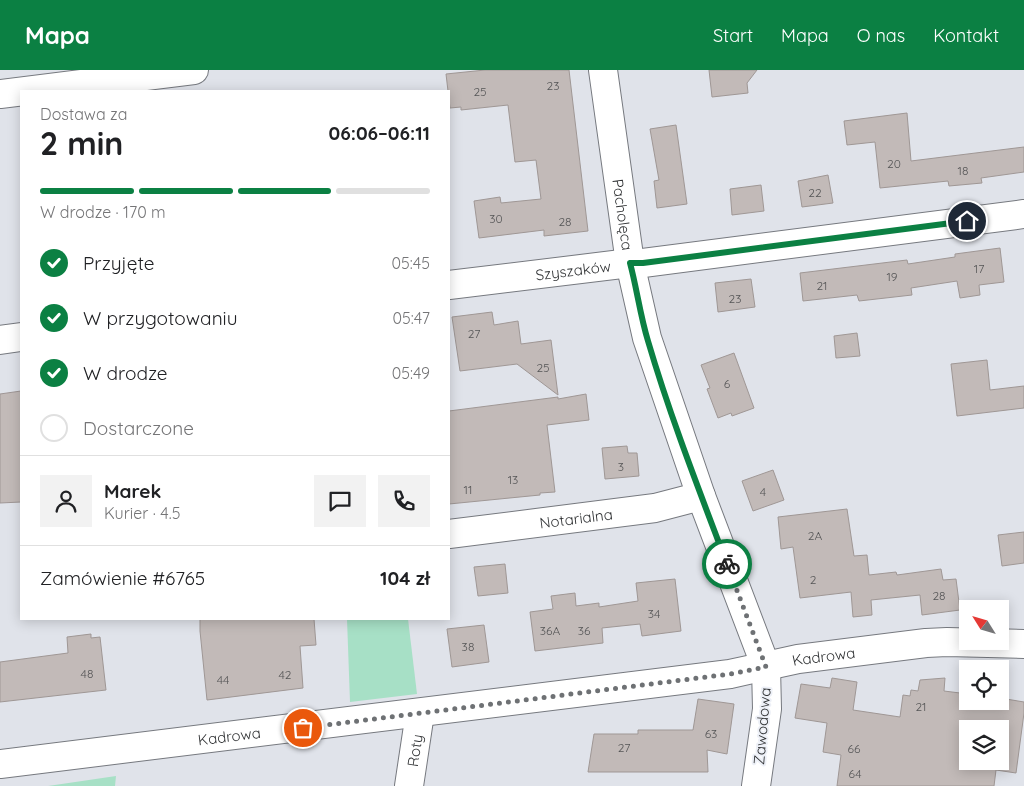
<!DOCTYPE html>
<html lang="pl">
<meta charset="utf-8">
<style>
:root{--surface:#fff;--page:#f2f2f2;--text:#202124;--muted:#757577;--line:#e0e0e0;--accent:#0b8043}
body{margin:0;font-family:Quicksand,sans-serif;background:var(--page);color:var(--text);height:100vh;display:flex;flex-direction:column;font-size:19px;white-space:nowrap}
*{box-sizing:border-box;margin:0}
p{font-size:16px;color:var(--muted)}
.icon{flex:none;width:28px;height:28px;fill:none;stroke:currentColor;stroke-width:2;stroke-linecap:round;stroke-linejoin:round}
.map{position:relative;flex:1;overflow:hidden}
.side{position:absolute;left:20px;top:20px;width:430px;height:530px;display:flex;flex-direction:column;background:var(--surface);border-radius:0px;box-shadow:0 2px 12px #0003}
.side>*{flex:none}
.needle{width:32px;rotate:307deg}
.buttons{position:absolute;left:959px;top:530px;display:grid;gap:10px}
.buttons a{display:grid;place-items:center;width:50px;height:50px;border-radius:0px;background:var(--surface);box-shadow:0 2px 12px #0003;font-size:25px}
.pin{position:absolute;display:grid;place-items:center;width:42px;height:42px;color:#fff;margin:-21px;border:2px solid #fff;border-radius:50%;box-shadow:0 1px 5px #0007}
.courier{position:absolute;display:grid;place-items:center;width:50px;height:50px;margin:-25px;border:4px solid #0b8043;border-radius:50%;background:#fff;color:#222;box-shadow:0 1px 6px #0007}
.headline em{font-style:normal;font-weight:700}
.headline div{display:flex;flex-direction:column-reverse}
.headline{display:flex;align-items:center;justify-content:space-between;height:85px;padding:0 20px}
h1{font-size:32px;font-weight:700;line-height:38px}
.bar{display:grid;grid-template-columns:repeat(4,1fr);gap:8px 5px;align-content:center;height:60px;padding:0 20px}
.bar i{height:6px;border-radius:4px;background:var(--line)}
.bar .selected{background:var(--accent)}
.bar p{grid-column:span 4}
.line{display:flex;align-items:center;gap:12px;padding:0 20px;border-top:1px solid var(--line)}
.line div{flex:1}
.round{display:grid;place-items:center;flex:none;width:52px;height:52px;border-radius:0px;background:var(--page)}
ol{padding:0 20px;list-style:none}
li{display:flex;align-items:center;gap:15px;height:55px}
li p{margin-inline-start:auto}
li .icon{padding:5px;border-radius:50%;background:var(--accent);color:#fff;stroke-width:4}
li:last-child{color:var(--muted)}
li i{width:28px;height:28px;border:2px solid var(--line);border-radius:50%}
header{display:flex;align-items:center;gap:30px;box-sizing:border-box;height:70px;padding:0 25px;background:var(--accent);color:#fff}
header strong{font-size:24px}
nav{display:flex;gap:28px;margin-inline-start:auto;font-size:18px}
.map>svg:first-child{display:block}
.green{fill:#a7e0c6}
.building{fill:#c2bab8;stroke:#9f9795;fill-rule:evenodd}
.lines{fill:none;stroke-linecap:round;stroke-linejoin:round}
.minor-casing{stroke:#76797f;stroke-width:30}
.minor{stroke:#fff;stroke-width:28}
.done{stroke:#6e7174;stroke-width:5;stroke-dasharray:0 9}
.route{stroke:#0b8043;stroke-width:6}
.labels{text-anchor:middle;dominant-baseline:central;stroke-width:4;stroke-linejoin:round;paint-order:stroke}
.number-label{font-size:12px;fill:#555556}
.street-label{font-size:15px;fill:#313335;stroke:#edf0f7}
</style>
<header>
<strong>Mapa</strong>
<nav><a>Start</a><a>Mapa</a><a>O nas</a><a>Kontakt</a></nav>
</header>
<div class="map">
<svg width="1024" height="716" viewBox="0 0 1024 716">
<rect width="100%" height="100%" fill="#e0e3ea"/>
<g class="green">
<polygon points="347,549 408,549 417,624 350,632"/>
<polygon points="116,706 115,716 48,716"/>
</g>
<g class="building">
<polygon points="485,0 569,0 588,161 544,166 544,160 479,168 474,131 500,127 501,133 541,129 536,90 515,92 508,35 461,40 461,37 450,38 446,4"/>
<polygon points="709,0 757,0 747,13 748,23 712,27"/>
<polygon points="907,43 911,91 1024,77 1024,102 981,108 982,113 949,116 948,111 880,118 875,72 847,75 844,51"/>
<polygon points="676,55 687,134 657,138 654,111 659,110 650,59"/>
<polygon points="828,105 833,133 802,137 798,111"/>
<polygon points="761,115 764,141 732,145 730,119"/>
<polygon points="1000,178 1004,212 979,215 980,225 960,228 957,211 911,218 912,225 859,231 857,225 803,231 800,203 907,190 908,194 955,187 955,184"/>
<polygon points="751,209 755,237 718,242 715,213"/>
<polygon points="492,242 494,255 518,251 521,274 551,270 558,325 517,294 460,301 452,247"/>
<polygon points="857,263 860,286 836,288 834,266"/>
<polygon points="734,283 754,338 732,346 731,343 718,348 707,319 710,318 701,295"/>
<polygon points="987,290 990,320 1024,316 1024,338 957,346 951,294"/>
<polygon points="21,321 21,432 0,433 0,324"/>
<polygon points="586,324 589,350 547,355 555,422 540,423 540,425 449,434 449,341 558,327 558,329"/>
<polygon points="627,376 628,383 637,383 639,406 605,409 602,378"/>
<polygon points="773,400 784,430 753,441 742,411"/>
<polygon points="847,439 854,486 867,485 869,505 896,502 897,505 941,499 943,510 956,509 960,540 922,545 920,525 871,530 872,545 853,547 851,522 800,528 793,477 781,479 778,447"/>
<polygon points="1024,462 1024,493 1002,496 998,465"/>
<polygon points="505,494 508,523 478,526 474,497"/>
<polygon points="675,509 681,561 642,566 640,554 602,558 603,573 535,581 530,542 553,539 551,526 575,523 576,536 599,533 599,537 638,531 636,513"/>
<polygon points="200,549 314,549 316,575 300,576 303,618 207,630 200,561"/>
<polygon points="484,555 489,592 452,597 447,559"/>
<polygon points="91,564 91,568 100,567 106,620 0,632 0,592 68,583 67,567"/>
<path d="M 832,608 L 857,612 L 853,640 L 900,647 L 903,625 L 910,626 L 911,620 L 918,621 L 920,610 L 945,608 L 944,621 L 968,624 L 968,631 L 1000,631 L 1000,628 L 1024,632 L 1024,643 L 1016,703 L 996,700 L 994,716 L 837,716 L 841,685 L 823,682 L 827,653 L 795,648 L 801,614 L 830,618 ZM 968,659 L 1000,659 L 1000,691 L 968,691 Z"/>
<polygon points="698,629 734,634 727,684 707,680 708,702 588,702 594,664 638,664 638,660 693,660"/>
</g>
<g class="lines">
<defs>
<g id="minor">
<path id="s1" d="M 603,0 L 630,193 L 647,268 L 701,426 L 766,597 L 767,639 L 756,716"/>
<polyline points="0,24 194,0"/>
<path id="s2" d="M 449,215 L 630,193 L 643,193 L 1024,144"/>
<polyline points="0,270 21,267"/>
<path id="s3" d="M 449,464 L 655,438 L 701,426"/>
<path id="s4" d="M 0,694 L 730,604 L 798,589 L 926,573 L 947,572 L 1024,574"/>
<path id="s5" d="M 409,716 L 420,643"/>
</g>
</defs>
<use href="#minor" class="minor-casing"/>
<use href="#minor" class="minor"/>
</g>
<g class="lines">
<polyline class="done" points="303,658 730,604 766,597 727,494"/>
<path class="route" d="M 727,494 C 699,420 670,346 648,271 C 640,245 637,219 630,193 L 643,193 L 967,151"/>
</g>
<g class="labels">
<g class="number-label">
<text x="553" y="15">23</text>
<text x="480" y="21">25</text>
<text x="894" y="93">20</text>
<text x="963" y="100">18</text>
<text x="815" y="122">22</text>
<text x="496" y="148">30</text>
<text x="565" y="151">28</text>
<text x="979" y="198">17</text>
<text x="892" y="206">19</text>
<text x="822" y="215">21</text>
<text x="735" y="228">23</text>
<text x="474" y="263">27</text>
<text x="543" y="297">25</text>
<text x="727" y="313">6</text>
<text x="621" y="396">3</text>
<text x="513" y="409">13</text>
<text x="468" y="419">11</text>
<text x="763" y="421">4</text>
<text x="815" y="465">2A</text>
<text x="813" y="509">2</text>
<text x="939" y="525">28</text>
<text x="654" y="543">34</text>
<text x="550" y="560">36A</text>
<text x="584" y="560">36</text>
<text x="468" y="576">38</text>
<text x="87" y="603">48</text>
<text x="285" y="604">42</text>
<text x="223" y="609">44</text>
<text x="921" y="636">21</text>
<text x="711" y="663">63</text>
<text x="624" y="677">27</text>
<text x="854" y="678">66</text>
<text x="855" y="703">64</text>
</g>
<g class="street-label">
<text stroke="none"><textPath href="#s1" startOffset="146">Pacholęca</textPath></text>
<text stroke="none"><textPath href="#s2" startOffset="125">Szyszaków</textPath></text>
<text stroke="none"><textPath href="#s3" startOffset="128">Notarialna</textPath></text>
<text stroke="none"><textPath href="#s4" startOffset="831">Kadrowa</textPath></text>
<text transform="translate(762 656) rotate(-85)">Zawodowa</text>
<text stroke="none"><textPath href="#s4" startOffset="231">Kadrowa</textPath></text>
<text stroke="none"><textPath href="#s5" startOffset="36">Roty</textPath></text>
</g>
</g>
</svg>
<div class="buttons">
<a><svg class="needle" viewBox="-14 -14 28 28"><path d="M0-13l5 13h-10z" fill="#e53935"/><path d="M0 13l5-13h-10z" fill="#757577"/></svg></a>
<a><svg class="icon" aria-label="locate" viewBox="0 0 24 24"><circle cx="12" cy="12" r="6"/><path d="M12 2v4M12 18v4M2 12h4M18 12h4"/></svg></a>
<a><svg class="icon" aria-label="layers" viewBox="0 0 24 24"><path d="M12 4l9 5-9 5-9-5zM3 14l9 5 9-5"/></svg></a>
</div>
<div class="pin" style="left:303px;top:658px;background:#ea580c"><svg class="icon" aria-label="bag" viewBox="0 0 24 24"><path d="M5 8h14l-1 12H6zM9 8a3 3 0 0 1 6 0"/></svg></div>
<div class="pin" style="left:967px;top:151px;background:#1f2937"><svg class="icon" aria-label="home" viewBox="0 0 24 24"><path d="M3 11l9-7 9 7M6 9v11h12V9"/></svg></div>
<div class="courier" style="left:727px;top:494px"><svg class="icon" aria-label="bike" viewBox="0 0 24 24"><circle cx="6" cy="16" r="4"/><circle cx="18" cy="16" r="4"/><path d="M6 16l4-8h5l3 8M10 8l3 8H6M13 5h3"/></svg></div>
<section class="side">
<div class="headline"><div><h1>2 min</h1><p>Dostawa za</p></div><em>06:06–06:11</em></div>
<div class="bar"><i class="selected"></i><i class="selected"></i><i class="selected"></i><i></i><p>W drodze · 170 m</p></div>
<ol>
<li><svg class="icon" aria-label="check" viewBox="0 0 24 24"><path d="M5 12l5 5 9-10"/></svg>Przyjęte<p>05:45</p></li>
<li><svg class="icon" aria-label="check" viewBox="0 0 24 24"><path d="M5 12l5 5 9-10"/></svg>W przygotowaniu<p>05:47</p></li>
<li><svg class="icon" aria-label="check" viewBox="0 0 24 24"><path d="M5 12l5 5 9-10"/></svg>W drodze<p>05:49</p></li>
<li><i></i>Dostarczone</li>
</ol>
<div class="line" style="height:90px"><a class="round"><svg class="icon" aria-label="person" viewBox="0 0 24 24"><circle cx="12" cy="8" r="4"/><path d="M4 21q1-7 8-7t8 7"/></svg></a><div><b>Marek</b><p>Kurier · 4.5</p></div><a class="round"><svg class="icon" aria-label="chat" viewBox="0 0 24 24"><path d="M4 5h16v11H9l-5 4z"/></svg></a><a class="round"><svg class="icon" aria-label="phone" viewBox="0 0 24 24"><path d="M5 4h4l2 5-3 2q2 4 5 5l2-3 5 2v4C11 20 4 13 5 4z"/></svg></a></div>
<div class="line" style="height:65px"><div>Zamówienie #6765</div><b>104 zł</b></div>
</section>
</div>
